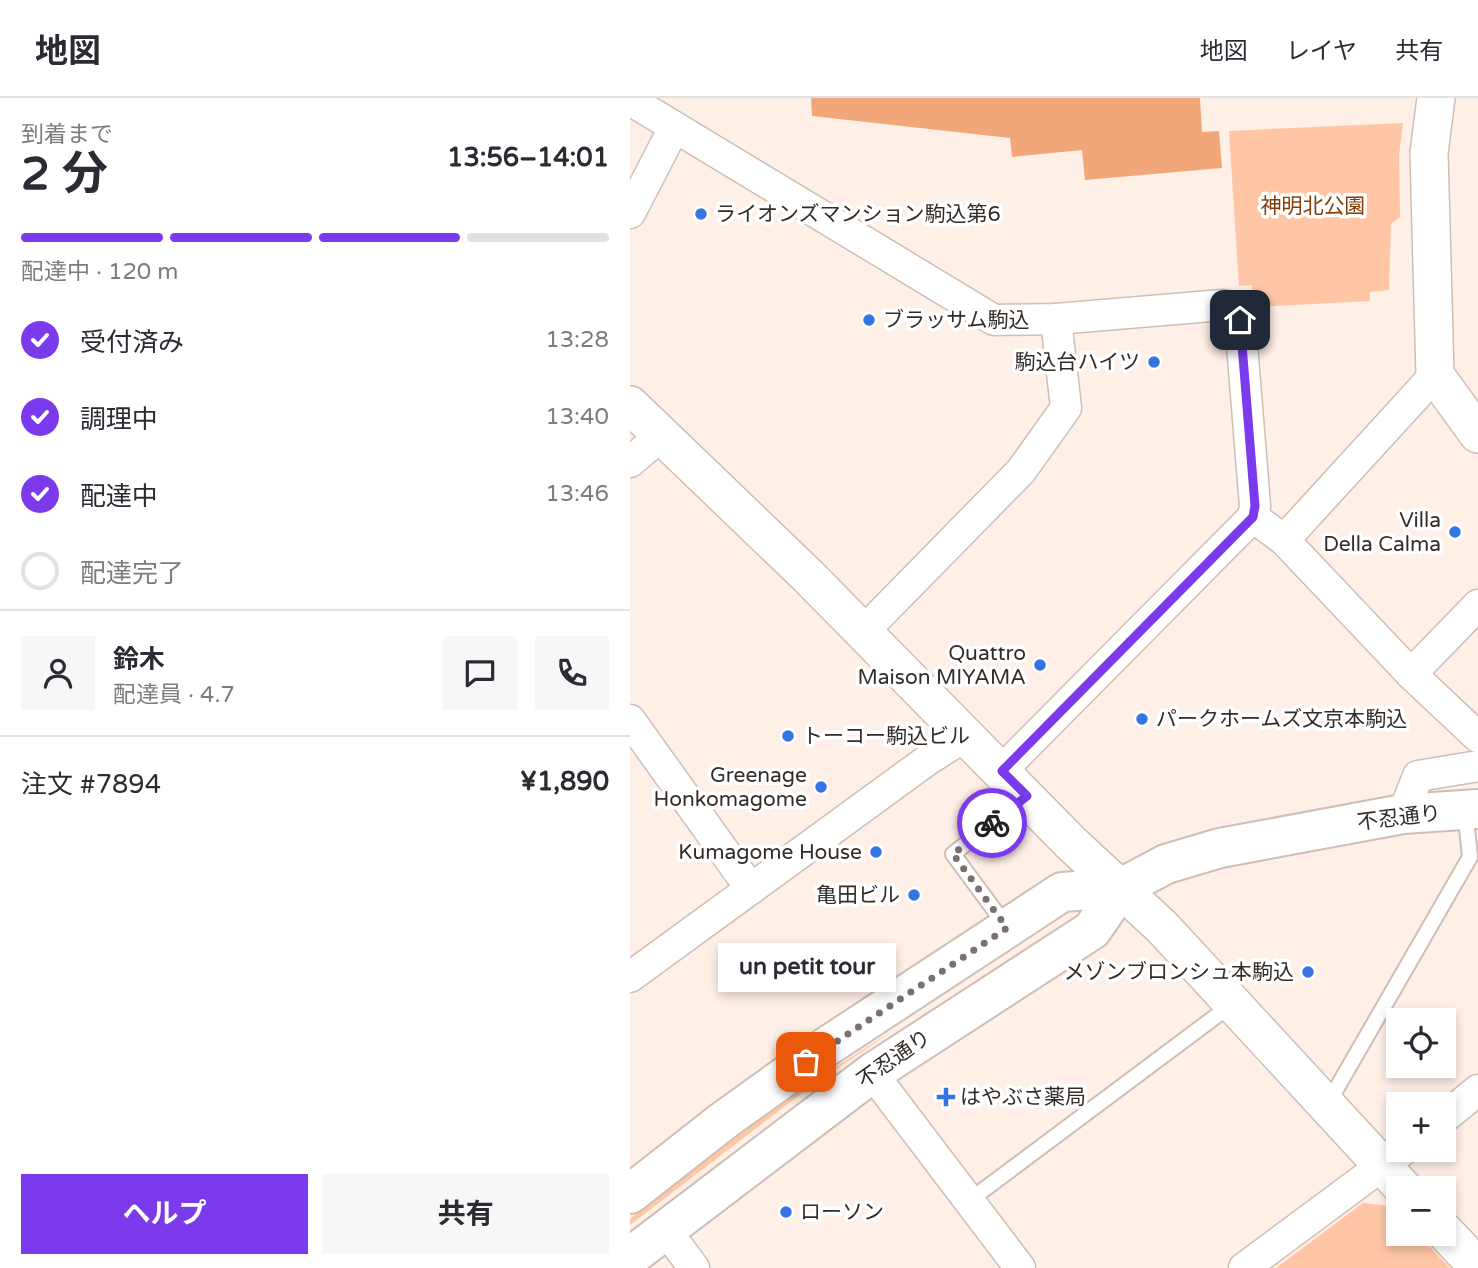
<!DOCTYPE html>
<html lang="ja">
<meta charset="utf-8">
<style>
:root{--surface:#fff;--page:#f7f7f7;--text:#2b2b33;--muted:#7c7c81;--line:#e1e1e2;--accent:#7c3aed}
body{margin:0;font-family:"Varela Round","Noto Sans JP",sans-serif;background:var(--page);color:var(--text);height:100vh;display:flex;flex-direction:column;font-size:26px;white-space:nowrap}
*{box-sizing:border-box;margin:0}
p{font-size:23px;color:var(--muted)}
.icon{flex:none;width:38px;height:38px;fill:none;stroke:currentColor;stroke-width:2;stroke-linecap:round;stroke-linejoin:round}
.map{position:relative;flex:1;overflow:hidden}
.side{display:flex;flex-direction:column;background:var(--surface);width:630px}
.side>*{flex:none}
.controls{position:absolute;left:756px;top:910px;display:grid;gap:14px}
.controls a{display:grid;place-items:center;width:70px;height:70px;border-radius:0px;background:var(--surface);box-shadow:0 4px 10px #0003;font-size:35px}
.pin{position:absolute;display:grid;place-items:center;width:60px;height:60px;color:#fff;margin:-30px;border-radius:14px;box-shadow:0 4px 10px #0006}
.courier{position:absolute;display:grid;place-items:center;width:70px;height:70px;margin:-35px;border:5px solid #7c3aed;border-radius:50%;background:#fff;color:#222;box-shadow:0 2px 9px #0007}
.bubble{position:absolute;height:49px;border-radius:0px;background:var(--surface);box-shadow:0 4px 10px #0003;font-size:23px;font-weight:700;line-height:49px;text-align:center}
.head em{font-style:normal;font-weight:700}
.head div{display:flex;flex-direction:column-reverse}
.head{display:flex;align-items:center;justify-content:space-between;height:119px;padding:0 21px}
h1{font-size:46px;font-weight:700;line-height:52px}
.bar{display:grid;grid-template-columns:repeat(4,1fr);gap:10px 7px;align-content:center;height:84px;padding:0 21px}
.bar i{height:9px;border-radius:5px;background:var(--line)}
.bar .current{background:var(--accent)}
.bar p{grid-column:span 4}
.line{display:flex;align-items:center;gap:18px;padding:0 21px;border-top:2px solid var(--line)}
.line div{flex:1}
.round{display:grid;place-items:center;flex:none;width:74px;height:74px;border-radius:0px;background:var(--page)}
ol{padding:0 21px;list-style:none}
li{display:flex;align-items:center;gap:21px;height:77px}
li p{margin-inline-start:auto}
li .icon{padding:7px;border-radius:50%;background:var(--accent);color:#fff;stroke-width:4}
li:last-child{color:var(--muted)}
li i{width:38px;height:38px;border:4px solid var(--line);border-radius:50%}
.action{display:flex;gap:14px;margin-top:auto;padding:14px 21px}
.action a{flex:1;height:80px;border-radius:0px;background:var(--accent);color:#fff;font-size:28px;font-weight:700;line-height:80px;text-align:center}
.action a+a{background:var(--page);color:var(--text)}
header{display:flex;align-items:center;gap:42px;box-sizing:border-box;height:98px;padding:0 35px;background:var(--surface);border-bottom:2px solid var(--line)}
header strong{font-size:33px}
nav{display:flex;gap:38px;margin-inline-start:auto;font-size:24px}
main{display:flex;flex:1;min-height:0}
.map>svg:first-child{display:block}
.green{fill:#ffc6a6}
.forest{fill:#f2a77b}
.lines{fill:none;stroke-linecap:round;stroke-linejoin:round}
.service-casing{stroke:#cfbeb4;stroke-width:18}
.minor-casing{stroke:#cfbeb4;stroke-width:33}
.tertiary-casing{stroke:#cfbeb4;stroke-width:40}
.secondary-casing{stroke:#cfbeb4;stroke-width:42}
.service{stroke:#fff;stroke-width:14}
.minor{stroke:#fff;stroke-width:30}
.tertiary{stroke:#fff;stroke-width:37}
.secondary{stroke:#fff;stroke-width:38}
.done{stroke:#7a716c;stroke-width:7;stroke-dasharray:0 12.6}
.route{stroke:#7c3aed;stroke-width:9}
.poi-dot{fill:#3674e2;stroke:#fff;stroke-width:2.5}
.labels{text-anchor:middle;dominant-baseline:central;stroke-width:7;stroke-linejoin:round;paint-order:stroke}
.park-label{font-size:21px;fill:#823f0c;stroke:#fff}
.poi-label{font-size:21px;fill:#332d29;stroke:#fff;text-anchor:end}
.street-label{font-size:21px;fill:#332d29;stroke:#fff}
</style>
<header>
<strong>地図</strong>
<nav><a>地図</a><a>レイヤ</a><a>共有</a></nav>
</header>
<main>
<section class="side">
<div class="head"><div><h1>2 分</h1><p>到着まで</p></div><em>13:56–14:01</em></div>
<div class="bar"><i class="current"></i><i class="current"></i><i class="current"></i><i></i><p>配達中 · 120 m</p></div>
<ol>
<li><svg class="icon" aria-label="check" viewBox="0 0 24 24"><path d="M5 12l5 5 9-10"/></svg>受付済み<p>13:28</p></li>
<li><svg class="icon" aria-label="check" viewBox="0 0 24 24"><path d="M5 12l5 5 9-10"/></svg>調理中<p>13:40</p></li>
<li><svg class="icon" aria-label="check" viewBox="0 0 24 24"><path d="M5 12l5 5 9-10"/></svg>配達中<p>13:46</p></li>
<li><i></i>配達完了</li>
</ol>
<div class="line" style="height:126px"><a class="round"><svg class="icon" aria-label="person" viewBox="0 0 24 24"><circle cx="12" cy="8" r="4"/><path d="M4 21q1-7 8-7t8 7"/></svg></a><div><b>鈴木</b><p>配達員 · 4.7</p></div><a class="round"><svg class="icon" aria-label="chat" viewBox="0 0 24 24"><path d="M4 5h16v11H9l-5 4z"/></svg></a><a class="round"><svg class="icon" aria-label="phone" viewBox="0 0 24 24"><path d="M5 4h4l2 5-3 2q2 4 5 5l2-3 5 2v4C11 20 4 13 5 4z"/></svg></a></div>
<div class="line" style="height:91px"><div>注文 #7894</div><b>¥1,890</b></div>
<div class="action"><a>ヘルプ</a><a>共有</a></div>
</section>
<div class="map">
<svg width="848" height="1170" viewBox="0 0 848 1170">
<rect width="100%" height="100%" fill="#feefe7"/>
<g class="green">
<polygon points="773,25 769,58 770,119 761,126 759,192 740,194 740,203 623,209 622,187 609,188 599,33"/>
<path d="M 264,932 L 180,989 L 0,1127 L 0,1121 C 85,1053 172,989 264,932 Z"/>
<polygon points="733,1105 761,1108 768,1115 768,1136 787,1136 820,1170 646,1170"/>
</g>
<polygon class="forest" points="181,0 570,0 572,34 589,33 592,70 455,82 452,52 382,59 380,40 182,18"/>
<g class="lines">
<defs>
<g id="service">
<polyline points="376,828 323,756 396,698"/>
<polyline points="697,1007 840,759 835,712"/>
<polyline points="340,1102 601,907"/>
</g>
<g id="minor">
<polyline points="0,2 364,222 426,221 593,207 610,222 625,408 623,419 654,442 781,576 848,639"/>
<polyline points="0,115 44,30"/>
<polyline points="0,364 32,337"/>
<polyline points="654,442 805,277"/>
<polyline points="233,534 391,373 436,310 426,221"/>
<polyline points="781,576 848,507"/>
<polyline points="0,622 121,791"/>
<polyline points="372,672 623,419"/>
<polyline points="773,716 788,678 848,668"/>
<polyline points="0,879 299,661 337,637"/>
<polyline points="242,975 390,1170"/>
<polyline points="814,1020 848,992"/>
<polyline points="35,1131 64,1170"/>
<polyline points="614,1170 773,1052"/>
</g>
<g id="tertiary">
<polyline points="806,0 799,55 805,277 848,336"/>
<polyline points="0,307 179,479 441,745 532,829 773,1090"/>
<polyline points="814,1133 848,1169"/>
</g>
<g id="secondary">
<polyline points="0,1096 93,1023 196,949 432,794 491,790 536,766 590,750 773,716 848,711"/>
<polyline points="0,1159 242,975 462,832 491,790"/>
</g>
</defs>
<use href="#service" class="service-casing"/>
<use href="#minor" class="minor-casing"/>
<use href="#tertiary" class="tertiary-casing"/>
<use href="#secondary" class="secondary-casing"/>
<use href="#service" class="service"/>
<use href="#minor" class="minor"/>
<use href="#tertiary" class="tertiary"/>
<use href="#secondary" class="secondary"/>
</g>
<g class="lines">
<polyline class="done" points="176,964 377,830 323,756 362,725"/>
<polyline class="route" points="362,725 397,698 372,673 623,419 625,408 610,222"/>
</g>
<g class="poi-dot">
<circle cx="71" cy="116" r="7"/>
<circle cx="239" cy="222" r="7"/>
<circle cx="524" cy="264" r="7"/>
<circle cx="825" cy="434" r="7"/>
<circle cx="410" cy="567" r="7"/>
<circle cx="512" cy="621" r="7"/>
<circle cx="158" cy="638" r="7"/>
<circle cx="191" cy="689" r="7"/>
<circle cx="246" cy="754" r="7"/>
<circle cx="284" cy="797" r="7"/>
<circle cx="678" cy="874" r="7"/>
<path d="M312.5 988.5h7v7h7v7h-7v7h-7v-7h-7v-7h7z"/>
<circle cx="156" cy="1114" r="7"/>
</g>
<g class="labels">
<g class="park-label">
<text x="683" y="108">神明北公園</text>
</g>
<g class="poi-label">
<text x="85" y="116" text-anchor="start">ライオンズマンション駒込第6</text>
<text x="253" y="222" text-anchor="start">ブラッサム駒込</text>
<text x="510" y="264">駒込台ハイツ</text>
<text x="811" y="422">Villa<tspan x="811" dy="24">Della Calma</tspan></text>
<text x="396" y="555">Quattro<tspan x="396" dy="24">Maison MIYAMA</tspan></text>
<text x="526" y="621" text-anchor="start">パークホームズ文京本駒込</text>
<text x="172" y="638" text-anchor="start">トーコー駒込ビル</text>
<text x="177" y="677">Greenage<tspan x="177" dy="24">Honkomagome</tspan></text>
<text x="232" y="754">Kumagome House</text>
<text x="270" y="797">亀田ビル</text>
<text x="664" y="874">メゾンブロンシュ本駒込</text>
<text x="330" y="999" text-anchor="start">はやぶさ薬局</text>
<text x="170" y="1114" text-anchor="start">ローソン</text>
</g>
<g class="street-label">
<text transform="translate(769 720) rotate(-7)">不忍通り</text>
<text transform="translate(264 961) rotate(-35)">不忍通り</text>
</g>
</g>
</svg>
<div class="controls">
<a><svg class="icon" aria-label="locate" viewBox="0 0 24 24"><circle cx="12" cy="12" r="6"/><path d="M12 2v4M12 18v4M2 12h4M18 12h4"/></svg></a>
<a>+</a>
<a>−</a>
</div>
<div class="pin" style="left:176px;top:964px;background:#ea580c"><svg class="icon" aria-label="bag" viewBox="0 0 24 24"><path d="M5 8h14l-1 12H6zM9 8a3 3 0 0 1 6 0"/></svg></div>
<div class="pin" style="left:610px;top:222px;background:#1f2937"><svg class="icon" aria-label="home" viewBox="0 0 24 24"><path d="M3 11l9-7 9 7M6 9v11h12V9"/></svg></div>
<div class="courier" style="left:362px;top:725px"><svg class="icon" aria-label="bike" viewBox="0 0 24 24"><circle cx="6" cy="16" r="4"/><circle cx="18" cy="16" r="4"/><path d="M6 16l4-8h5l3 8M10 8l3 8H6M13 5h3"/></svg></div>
<div class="bubble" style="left:88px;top:845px;width:178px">un petit tour</div>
</div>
</main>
